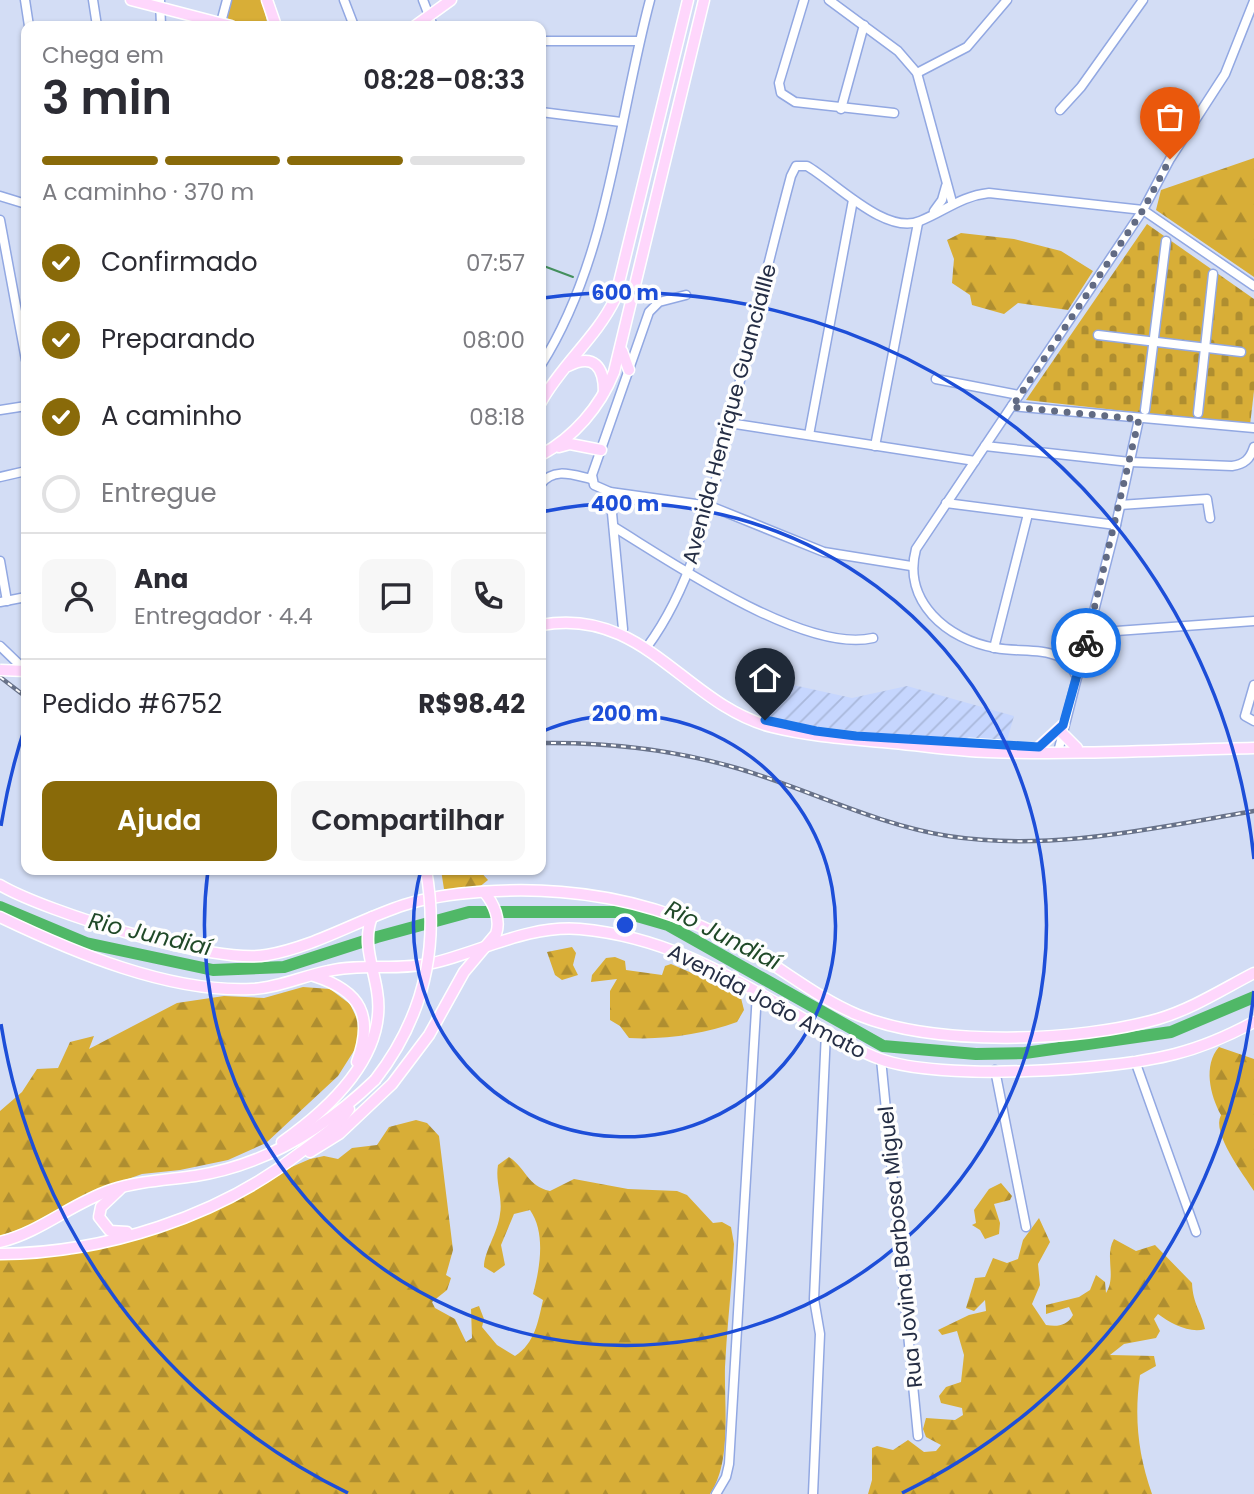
<!DOCTYPE html>
<html lang="pt">
<meta charset="utf-8">
<style>
:root{--surface:#fff;--page:#f7f7f7;--text:#2b2b33;--muted:#7c7c81;--line:#e1e1e2;--accent:#896a09}
body{margin:0;font-family:Poppins,sans-serif;background:var(--page);color:var(--text);height:100vh;display:flex;flex-direction:column;font-size:26px;white-space:nowrap}
*{box-sizing:border-box;margin:0}
p{font-size:23px;color:var(--muted)}
.icon{flex:none;width:38px;height:38px;fill:none;stroke:currentColor;stroke-width:2;stroke-linecap:round;stroke-linejoin:round}
.map{position:relative;flex:1;overflow:hidden}
.drawer{position:absolute;left:21px;top:21px;width:525px;height:854px;display:flex;flex-direction:column;background:var(--surface);border-radius:14px;box-shadow:0 2px 5px #0004}
.drawer>*{flex:none}
.pin{position:absolute;display:grid;place-items:center;width:60px;height:60px;color:#fff;margin:-72px -30px;border-radius:50% 50% 50% 0;rotate:-45deg;box-shadow:0 0 7px #0007}
.pin .icon{rotate:45deg}
.courier{position:absolute;display:grid;place-items:center;width:70px;height:70px;margin:-35px;border:5px solid #1a73e8;border-radius:50%;background:#fff;color:#222;box-shadow:0 2px 9px #0007}
.head em{font-style:normal;font-weight:600}
.head div{display:flex;flex-direction:column-reverse}
.head{display:flex;align-items:center;justify-content:space-between;height:119px;padding:0 21px}
h1{font-size:46px;font-weight:600;line-height:52px}
.bar{display:grid;grid-template-columns:repeat(4,1fr);gap:10px 7px;align-content:center;height:84px;padding:0 21px}
.bar i{height:9px;border-radius:5px;background:var(--line)}
.bar .selected{background:var(--accent)}
.bar p{grid-column:span 4}
.line{display:flex;align-items:center;gap:18px;padding:0 21px;border-top:2px solid var(--line)}
.line div{flex:1}
.round{display:grid;place-items:center;flex:none;width:74px;height:74px;border-radius:14px;background:var(--page)}
ol{padding:0 21px;list-style:none}
li{display:flex;align-items:center;gap:21px;height:77px}
li p{margin-inline-start:auto}
li .icon{padding:7px;border-radius:50%;background:var(--accent);color:#fff;stroke-width:4}
li:last-child{color:var(--muted)}
li i{width:38px;height:38px;border:4px solid var(--line);border-radius:50%}
.button{display:flex;gap:14px;margin-top:auto;padding:14px 21px}
.button a{flex:1;height:80px;border-radius:14px;background:var(--accent);color:#fff;font-size:28px;font-weight:600;line-height:80px;text-align:center}
.button a+a{background:var(--page);color:var(--text)}
.map>svg:first-child{display:block}
.industrial{fill:url(#industrial-furrows)}
.forest{fill:url(#forest-firs)}
.cemetery{fill:url(#cemetery-stones)}
.green{fill:#d8ae37}
.lines{fill:none;stroke-linecap:round;stroke-linejoin:round}
.stream{stroke:#438f5d;stroke-width:2}
.river{stroke:#50b867;stroke-width:12}
.minor-casing{stroke:#92a8e2;stroke-width:11}
.major-casing{stroke:#fff;stroke-width:13}
.minor{stroke:#fff;stroke-width:8}
.major{stroke:#fed7fc;stroke-width:10}
.rail-casing{stroke:#687289;stroke-width:4.5}
.rail{stroke:#fefefe;stroke-width:2;stroke-dasharray:5;stroke-linecap:butt}
.major-bridge-casing{stroke:#fff;stroke-width:13;stroke-linecap:butt}
.major-bridge{stroke:#fed7fc;stroke-width:10}
.done{stroke:#626b83;stroke-width:7;stroke-dasharray:0 12.6}
.route{stroke:#1a73e8;stroke-width:9}
.ring{fill:none;stroke:#1d4ed8;stroke-width:3.5}
.labels{text-anchor:middle;dominant-baseline:central;stroke-width:7;stroke-linejoin:round;paint-order:stroke}
.street-label{font-size:21px;fill:#252e45;stroke:#fefefe}
.water-label{font-size:23px;font-style:italic;fill:#204928;stroke:#fefefe}
.centre{fill:#1d4ed8;stroke:#fefefe;stroke-width:3.5}
.ring-label{font-size:21px;text-anchor:middle;font-weight:bold;fill:#1d4ed8;stroke:#fefefe;stroke-width:7;stroke-linejoin:round;paint-order:stroke}
</style>
<div class="map">
<svg width="1254" height="1494" viewBox="0 0 1254 1494">
<defs>
<pattern id="industrial-furrows" width="10" height="10" patternUnits="userSpaceOnUse" patternTransform="scale(1.75)"><rect width="10" height="10" fill="#c6d6fe"/><path d="M-1 1l2-2M0 10L10 0M9 11l2-2" fill="none" stroke="#aab8db"/></pattern>
<pattern id="forest-firs" width="22" height="20" patternUnits="userSpaceOnUse" patternTransform="scale(1.75)"><rect width="22" height="20" fill="#d8ae37"/><path d="M5 1l3.5 6h-7zM16 11l3.5 6h-7z" fill="#af8e30"/></pattern>
<pattern id="cemetery-stones" width="16" height="16" patternUnits="userSpaceOnUse" patternTransform="scale(1.75)"><rect width="16" height="16" fill="#d8ae37"/><path d="M2 7V4a2 2 0 0 1 4 0v3zM10 15v-3a2 2 0 0 1 4 0v3z" fill="#af8e30"/></pattern>
</defs>
<rect width="100%" height="100%" fill="#d3ddf5"/>
<polygon class="industrial" points="775,681 852,698 907,686 1014,716 1006,744 919,738 786,723 765,714"/>
<g class="forest">
<polygon points="1254,158 1254,277 1156,210 1161,190"/>
<polygon points="961,233 1014,239 1061,251 1093,271 1068,310 1018,303 1004,314 972,305 970,295 952,283 954,259 947,240"/>
<polygon points="441,870 479,870 488,880 478,888 444,889"/>
<polygon points="572,947 576,953 573,965 578,975 562,980 555,975 547,952"/>
<path d="M 615,957 L 625,961 L 626,970 L 662,975 L 665,966 L 671,964 L 722,986 L 741,998 L 744,1010 L 737,1022 C 704,1034 665,1040 629,1038 L 620,1026 L 610,1020 L 610,991 L 617,979 L 591,982 L 592,975 L 606,958 Z"/>
<polygon points="303,987 330,989 350,1004 359,1023 357,1046 338,1076 266,1143 228,1160 180,1170 142,1174 97,1190 30,1226 0,1236 0,1111 22,1092 37,1069 58,1068 70,1042 94,1036 89,1049 177,1003 224,996 264,998"/>
<path d="M 1219,1047 L 1254,1059 L 1254,1191 C 1244,1175 1211,1133 1221,1115 C 1210,1095 1203,1065 1219,1047 Z"/>
<path d="M 416,1120 L 427,1123 L 439,1136 L 453,1250 L 446,1275 L 451,1278 L 447,1290 L 432,1302 L 435,1308 L 455,1319 L 466,1342 L 472,1338 L 471,1309 L 479,1306 L 484,1319 L 482,1327 L 497,1345 L 515,1356 C 535,1343 538,1322 543,1300 L 533,1294 C 540,1268 546,1233 530,1210 L 514,1214 L 501,1245 L 505,1265 L 494,1273 L 484,1267 C 484,1251 498,1233 500,1214 C 503,1198 495,1182 498,1165 L 509,1157 C 527,1169 527,1186 550,1191 L 574,1179 L 628,1189 L 677,1191 L 687,1195 L 713,1223 L 722,1222 L 731,1227 L 734,1244 C 732,1285 727,1326 725,1367 C 724,1406 732,1462 710,1494 L 0,1494 L 0,1257 L 113,1244 L 310,1159 L 324,1156 L 338,1159 L 352,1148 L 377,1145 L 389,1127 Z"/>
<polygon points="1001,1183 1012,1196 1010,1200 994,1204 1000,1223 999,1234 985,1239 980,1230 972,1225 976,1223 974,1210 989,1189"/>
<path d="M 1039,1218 L 1050,1242 L 1038,1264 L 1040,1285 L 1032,1304 L 1046,1325 C 1057,1327 1067,1326 1073,1315 L 1069,1307 L 1046,1314 L 1046,1305 L 1079,1297 L 1090,1290 L 1096,1275 L 1105,1282 L 1106,1293 C 1117,1276 1104,1256 1114,1239 L 1136,1251 L 1155,1245 L 1192,1283 C 1193,1305 1201,1310 1205,1329 C 1190,1334 1170,1323 1158,1314 L 1154,1319 L 1160,1331 L 1156,1338 L 1124,1344 L 1110,1355 L 1154,1356 L 1156,1366 L 1140,1375 C 1134,1418 1138,1454 1152,1494 L 868,1494 L 872,1480 L 872,1448 L 877,1446 L 893,1450 L 908,1440 L 924,1452 L 936,1451 L 941,1445 L 926,1437 L 923,1429 L 926,1418 L 955,1420 L 963,1415 L 962,1408 L 941,1403 L 939,1396 L 946,1387 L 961,1382 L 964,1355 L 957,1331 L 942,1335 L 938,1330 L 969,1315 L 986,1311 L 985,1300 L 974,1311 L 966,1308 L 975,1278 L 985,1277 L 993,1258 L 1007,1263 L 1018,1259 L 1023,1240 Z"/>
</g>
<polygon class="cemetery" points="1147,224 1254,299 1254,391 1250,425 1026,400"/>
<polygon class="green" points="231,0 262,0 268,26 238,26 224,21"/>
<g class="lines">
<polyline class="stream" points="541,265 573,277"/>
<polyline class="river" points="0,907 86,943 213,970 284,967 377,937 469,912 623,912 668,925 883,1046 976,1054 1025,1053 1171,1032 1254,997"/>
<defs>
<g id="minor">
<polyline points="25,0 29,26"/>
<polyline points="93,0 97,26"/>
<polyline points="160,0 161,26"/>
<polyline points="344,0 354,26"/>
<polyline points="423,0 433,26"/>
<polyline points="804,0 779,83 781,93 795,102 894,113"/>
<polyline points="829,0 898,51 917,73 952,202"/>
<polyline points="220,26 227,0"/>
<polyline points="541,41 639,41"/>
<polyline points="917,73 967,47 1007,0"/>
<polyline points="841,109 864,25"/>
<polyline points="1060,110 1081,87 1143,0"/>
<polyline points="541,112 621,122"/>
<polyline points="0,196 26,204"/>
<polyline points="1143,210 1254,286"/>
<polyline points="934,211 942,200 946,186"/>
<polyline points="0,220 26,360"/>
<polyline points="686,295 659,302 649,312 592,475 594,485 610,492 710,506 824,552 911,566"/>
<polyline points="1098,335 1241,352"/>
<path d="M 541,365 C 608,260 618,120 650,0"/>
<polyline points="936,379 1019,395"/>
<polyline points="1012,406 1254,428"/>
<polyline points="0,410 26,406"/>
<polyline points="1145,410 1166,241"/>
<polyline points="1198,413 1213,274"/>
<polyline points="729,423 975,461"/>
<polyline points="809,435 853,200"/>
<polyline points="875,446 918,223"/>
<path d="M 985,446 L 1130,462 L 1232,466 C 1245,464 1250,459 1254,447"/>
<polyline points="0,477 26,471"/>
<path d="M 541,484 C 554,467 573,475 591,479"/>
<polyline points="610,492 623,629"/>
<polyline points="946,503 1116,525"/>
<polyline points="1120,505 1207,499 1210,518"/>
<path d="M 614,527 C 673,563 805,654 873,638"/>
<polyline points="0,561 7,601"/>
<polyline points="0,602 26,597"/>
<polyline points="1089,633 1254,621"/>
<polyline points="0,646 26,671"/>
<path d="M 647,647 C 697,579 712,494 732,414 C 751,334 770,255 791,176 L 796,166 L 807,166 C 835,182 886,236 920,221 C 945,211 961,196 989,193 L 1143,210"/>
<polyline points="994,648 1028,514"/>
<path d="M 1077,677 C 1073,669 1068,661 1060,657 C 1042,648 1016,652 996,648 C 947,640 902,601 916,549 L 1143,210 L 1170,159 L 1225,74 L 1254,1"/>
<polyline points="1254,685 1245,716 1254,721"/>
<polyline points="1058,752 1116,525 1139,419"/>
<polyline points="881,1059 918,1436"/>
<polyline points="1135,1061 1196,1232"/>
<polyline points="995,1070 1026,1227"/>
<polyline points="716,1494 726,1477 729,1464 757,993"/>
<polyline points="813,1494 820,1334 814,1299 826,1032"/>
</g>
<g id="major">
<polyline points="131,0 231,26"/>
<polyline points="267,0 276,26"/>
<polyline points="415,26 451,0"/>
<polyline points="622,351 629,370"/>
<path d="M 568,366 C 594,353 604,367 604,392"/>
<path d="M 541,402 C 562,364 596,338 615,299 L 688,0"/>
<polyline points="559,447 570,444 601,450"/>
<path d="M 541,455 C 574,437 600,407 614,372 L 704,0"/>
<path d="M 541,625 C 644,606 685,705 772,727 C 812,737 853,739 893,743 C 925,746 957,751 988,752 C 1077,755 1166,750 1254,748"/>
<polyline points="1062,733 1077,748"/>
<polyline points="969,744 1003,746"/>
<polyline points="1039,747 1063,725"/>
<path d="M 0,885 C 46,912 216,965 267,955 C 314,947 358,920 404,905 C 448,891 515,888 561,892 C 626,897 687,916 744,947 C 782,968 817,998 858,1015 C 936,1047 1078,1042 1158,1019 C 1192,1009 1223,989 1254,973"/>
<path d="M 0,917 C 73,952 169,993 252,989 C 278,988 303,976 328,971 C 362,963 399,971 433,963 C 483,951 528,925 580,929 C 668,937 729,976 804,1019 C 828,1033 853,1049 880,1059 C 940,1081 1111,1071 1175,1054 C 1203,1047 1228,1036 1254,1022"/>
<path d="M 314,976 C 361,991 374,1016 357,1062"/>
<path d="M 282,1142 C 330,1108 388,1055 377,991 C 373,965 362,942 372,917"/>
<path d="M 310,1152 L 339,1134 L 392,1084 L 429,1035 L 464,972 L 496,934 C 501,920 494,904 485,893"/>
<polyline points="120,1189 101,1207 99,1217 110,1231 127,1232"/>
<path d="M 0,1242 C 41,1232 72,1203 111,1190 C 139,1181 166,1180 195,1176 C 266,1165 324,1129 375,1080"/>
<path d="M 0,1254 C 105,1253 218,1217 301,1152 C 318,1139 338,1127 349,1109"/>
</g>
</defs>
<use href="#minor" class="minor-casing"/>
<use href="#major" class="major-casing"/>
<use href="#minor" class="minor"/>
<use href="#major" class="major"/>
<defs>
<g id="rail">
<polyline points="0,677 26,697"/>
<path d="M 541,743 C 608,742 676,750 740,769 C 810,790 875,824 948,836 C 1051,852 1153,828 1254,811"/>
</g>
</defs>
<use href="#rail" class="rail-casing"/>
<use href="#rail" class="rail"/>
<defs>
<g id="major-bridge">
<polyline points="0,670 26,671"/>
<path d="M 375,1080 C 424,1017 440,948 426,870"/>
</g>
</defs>
<use href="#major-bridge" class="major-bridge-casing"/>
<use href="#major-bridge" class="major-bridge"/>
</g>
<g class="lines">
<polyline class="done" points="1086,643 1139,419 1012,407 1143,210 1170,159"/>
<polyline class="route" points="765,720 816,731 856,736 1039,747 1063,725 1086,643"/>
</g>
<g class="ring">
<path d="M541 732A211 211 0 1 1 421 870"/>
<path d="M541 512A421 421 0 1 1 208 870"/>
<path d="M1254 991A632 632 0 0 1 902 1493M348 1493A632 632 0 0 1 1 1024M1 826A632 632 0 0 1 26 724M543 298A632 632 0 0 1 1254 859"/>
</g>
<g class="labels">
<g class="street-label">
<text transform="translate(729 414) rotate(-75)">Avenida Henrique Guanciallle</text>
<text transform="translate(767 1001) rotate(28)">Avenida João Amato</text>
<text transform="translate(900 1247) rotate(-96)">Rua Jovina Barbosa Miguel</text>
</g>
<g class="water-label">
<text transform="translate(150 934) rotate(13)">Rio Jundiaí</text>
<text transform="translate(723 935) rotate(27)">Rio Jundiaí</text>
</g>
</g>
<circle cx="625" cy="925" r="10" class="centre"/>
<g class="ring-label">
<text x="625" y="300">600 m</text>
<text x="625" y="511">400 m</text>
<text x="625" y="721">200 m</text>
</g>
</svg>
<div class="pin" style="left:1170px;top:159px;background:#ea580c"><svg class="icon" aria-label="bag" viewBox="0 0 24 24"><path d="M5 8h14l-1 12H6zM9 8a3 3 0 0 1 6 0"/></svg></div>
<div class="pin" style="left:765px;top:720px;background:#1f2937"><svg class="icon" aria-label="home" viewBox="0 0 24 24"><path d="M3 11l9-7 9 7M6 9v11h12V9"/></svg></div>
<div class="courier" style="left:1086px;top:643px"><svg class="icon" aria-label="bike" viewBox="0 0 24 24"><circle cx="6" cy="16" r="4"/><circle cx="18" cy="16" r="4"/><path d="M6 16l4-8h5l3 8M10 8l3 8H6M13 5h3"/></svg></div>
<section class="drawer">
<div class="head"><div><h1>3 min</h1><p>Chega em</p></div><em>08:28–08:33</em></div>
<div class="bar"><i class="selected"></i><i class="selected"></i><i class="selected"></i><i></i><p>A caminho · 370 m</p></div>
<ol>
<li><svg class="icon" aria-label="check" viewBox="0 0 24 24"><path d="M5 12l5 5 9-10"/></svg>Confirmado<p>07:57</p></li>
<li><svg class="icon" aria-label="check" viewBox="0 0 24 24"><path d="M5 12l5 5 9-10"/></svg>Preparando<p>08:00</p></li>
<li><svg class="icon" aria-label="check" viewBox="0 0 24 24"><path d="M5 12l5 5 9-10"/></svg>A caminho<p>08:18</p></li>
<li><i></i>Entregue</li>
</ol>
<div class="line" style="height:126px"><a class="round"><svg class="icon" aria-label="person" viewBox="0 0 24 24"><circle cx="12" cy="8" r="4"/><path d="M4 21q1-7 8-7t8 7"/></svg></a><div><b>Ana</b><p>Entregador · 4.4</p></div><a class="round"><svg class="icon" aria-label="chat" viewBox="0 0 24 24"><path d="M4 5h16v11H9l-5 4z"/></svg></a><a class="round"><svg class="icon" aria-label="phone" viewBox="0 0 24 24"><path d="M5 4h4l2 5-3 2q2 4 5 5l2-3 5 2v4C11 20 4 13 5 4z"/></svg></a></div>
<div class="line" style="height:91px"><div>Pedido #6752</div><b>R$98.42</b></div>
<div class="button"><a>Ajuda</a><a>Compartilhar</a></div>
</section>
</div>
